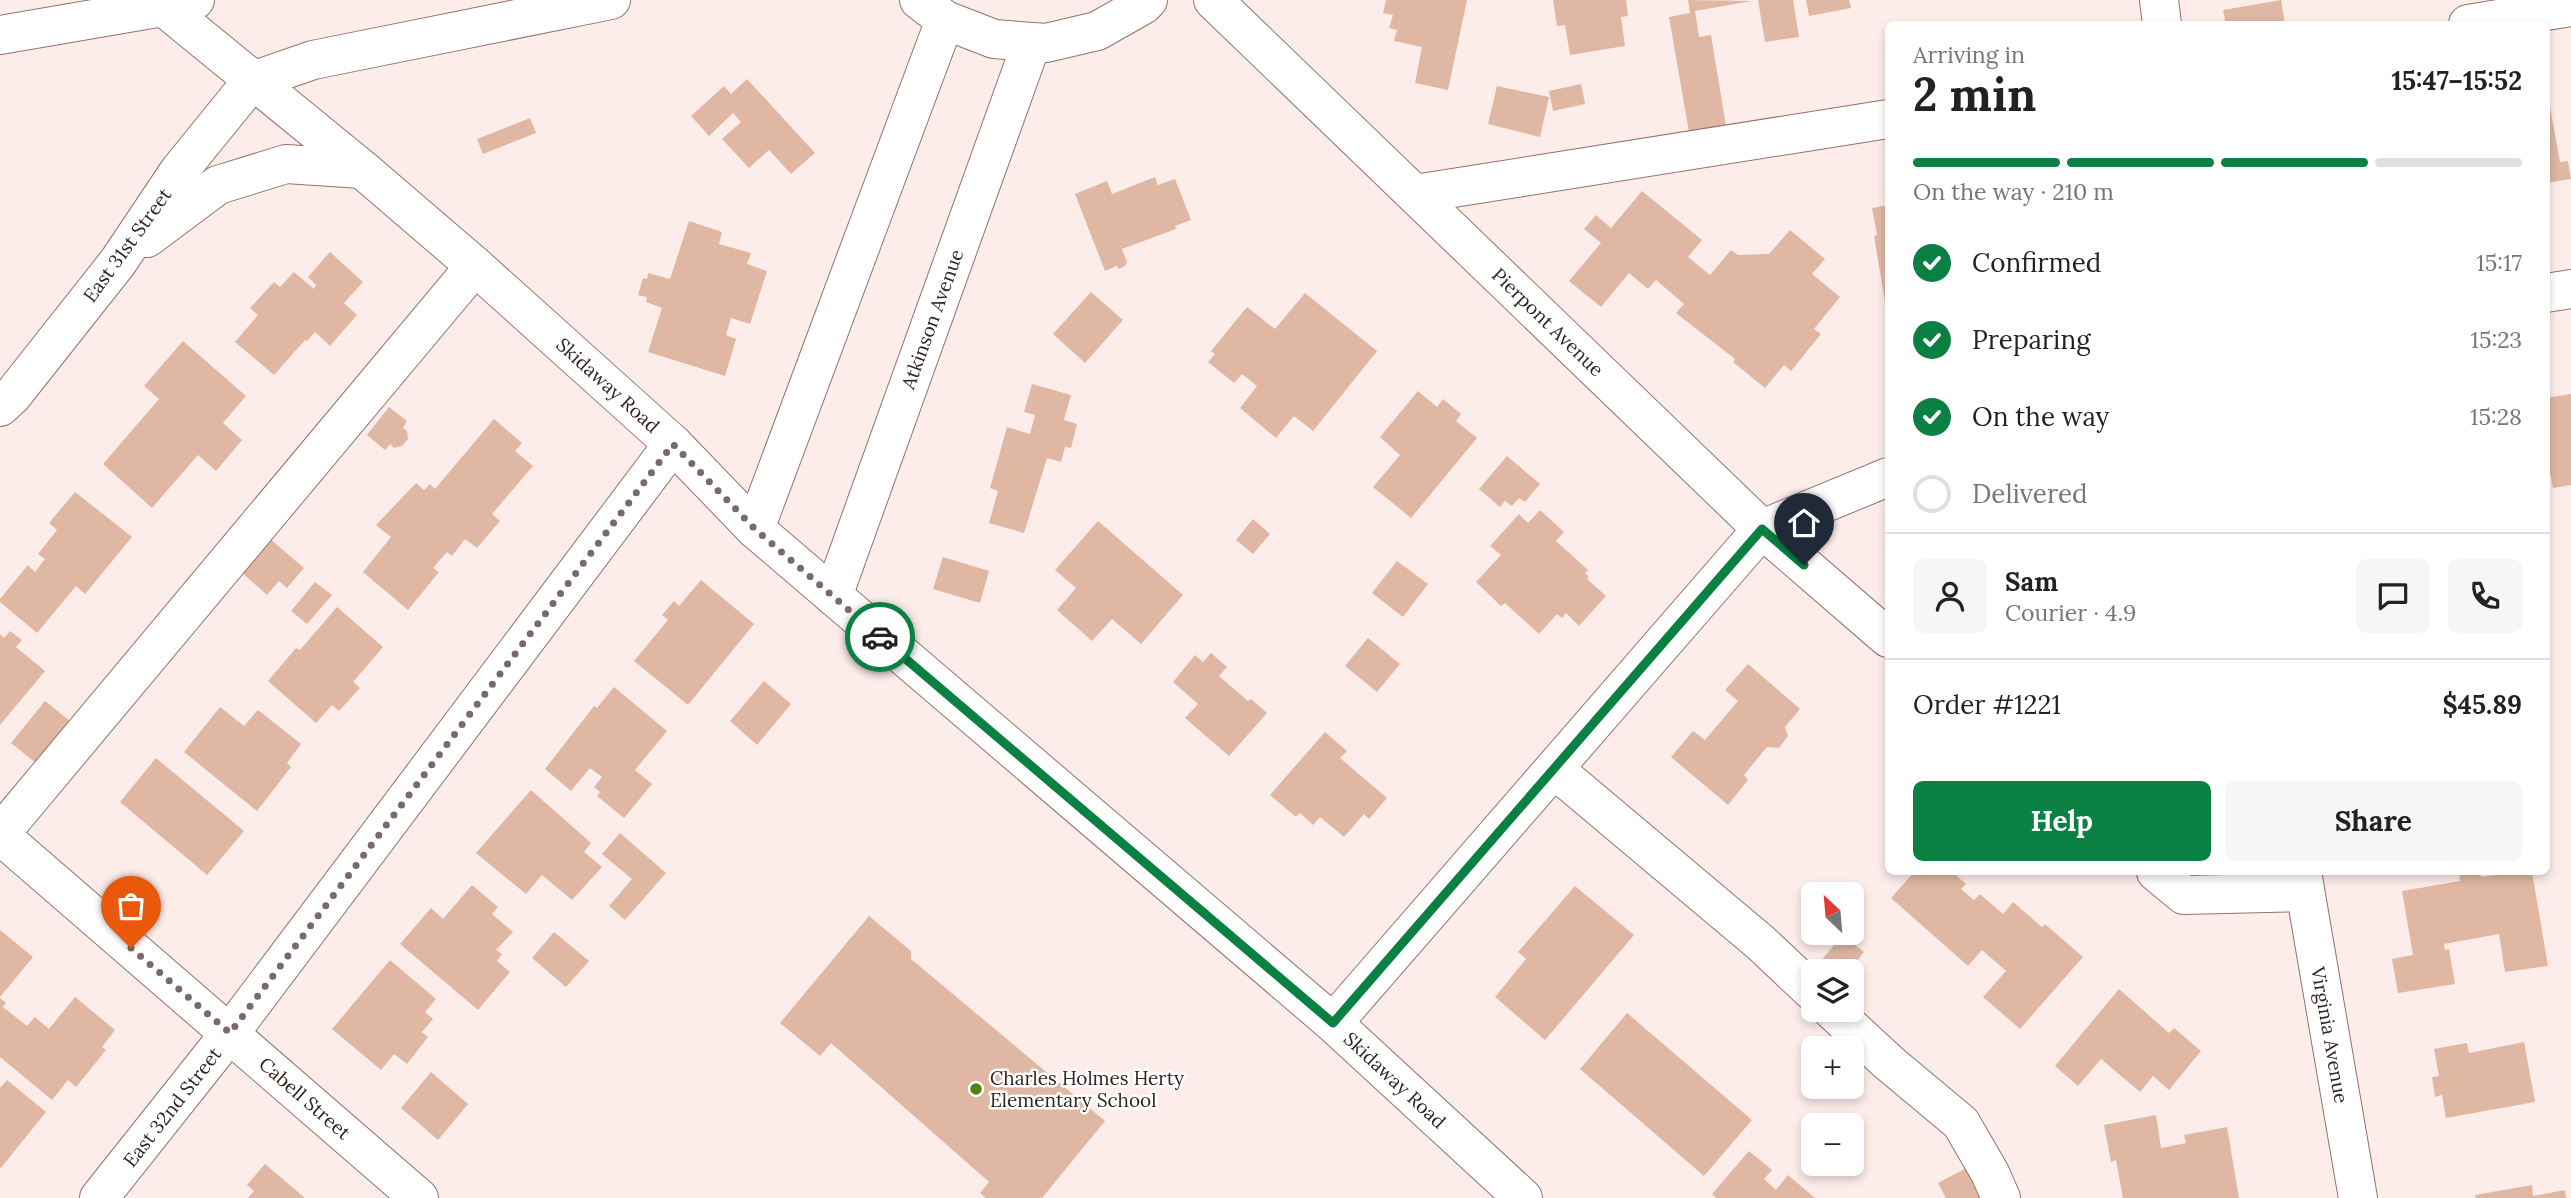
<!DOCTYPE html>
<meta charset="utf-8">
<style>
:root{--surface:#fff;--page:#f6f6f6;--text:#222;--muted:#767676;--line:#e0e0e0;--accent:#0b8043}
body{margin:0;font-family:Lora,serif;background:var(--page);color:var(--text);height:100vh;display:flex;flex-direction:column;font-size:26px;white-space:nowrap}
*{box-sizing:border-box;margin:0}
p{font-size:23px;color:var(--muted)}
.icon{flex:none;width:38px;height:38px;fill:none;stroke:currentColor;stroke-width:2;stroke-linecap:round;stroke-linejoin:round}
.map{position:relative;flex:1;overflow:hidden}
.details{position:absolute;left:1885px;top:21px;width:665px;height:854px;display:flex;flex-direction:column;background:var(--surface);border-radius:10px;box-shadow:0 4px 10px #0003}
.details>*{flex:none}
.needle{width:46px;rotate:334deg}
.tools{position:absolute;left:1801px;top:882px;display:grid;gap:14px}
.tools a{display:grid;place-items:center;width:63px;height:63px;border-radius:10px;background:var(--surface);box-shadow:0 4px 10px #0003;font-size:35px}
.pin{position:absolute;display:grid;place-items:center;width:60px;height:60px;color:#fff;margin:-72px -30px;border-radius:50% 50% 50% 0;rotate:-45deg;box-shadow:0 0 7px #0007}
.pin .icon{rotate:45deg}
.courier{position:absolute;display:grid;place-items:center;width:70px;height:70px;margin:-35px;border:5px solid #0b8043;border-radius:50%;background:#fff;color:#222;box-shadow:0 2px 9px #0007}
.head em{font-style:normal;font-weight:800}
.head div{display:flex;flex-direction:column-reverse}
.head{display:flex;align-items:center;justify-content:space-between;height:119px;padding:0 28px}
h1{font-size:46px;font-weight:800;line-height:52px}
.bar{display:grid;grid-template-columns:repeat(4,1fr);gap:10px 7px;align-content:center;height:84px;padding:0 28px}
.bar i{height:9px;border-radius:5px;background:var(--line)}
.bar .on{background:var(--accent)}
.bar p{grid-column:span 4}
.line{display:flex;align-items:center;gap:18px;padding:0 28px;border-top:2px solid var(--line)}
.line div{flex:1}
.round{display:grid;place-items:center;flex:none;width:74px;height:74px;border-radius:10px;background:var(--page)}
ol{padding:0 28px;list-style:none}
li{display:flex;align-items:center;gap:21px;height:77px}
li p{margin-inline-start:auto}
li .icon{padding:7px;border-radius:50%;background:var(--accent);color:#fff;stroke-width:4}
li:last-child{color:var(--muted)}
li i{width:38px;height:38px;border:4px solid var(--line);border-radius:50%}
.cta{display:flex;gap:14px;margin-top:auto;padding:14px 28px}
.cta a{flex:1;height:80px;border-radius:10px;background:var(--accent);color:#fff;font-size:28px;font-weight:800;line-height:80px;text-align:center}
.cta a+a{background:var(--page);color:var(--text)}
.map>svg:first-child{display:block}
.building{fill:#dfb7a2}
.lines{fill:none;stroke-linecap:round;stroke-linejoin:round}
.minor-casing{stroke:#95716b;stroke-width:40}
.major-casing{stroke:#95716b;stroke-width:40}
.minor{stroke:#fff;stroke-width:38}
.major{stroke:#fff;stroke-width:38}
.done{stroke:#796a67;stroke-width:7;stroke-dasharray:0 12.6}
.route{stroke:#0b8043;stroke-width:9}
.poi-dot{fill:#538212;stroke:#fff;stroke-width:2.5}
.labels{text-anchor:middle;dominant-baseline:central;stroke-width:5;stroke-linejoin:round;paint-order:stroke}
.street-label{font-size:19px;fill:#322421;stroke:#fff}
.poi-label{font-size:19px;fill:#322421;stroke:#fff;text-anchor:start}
</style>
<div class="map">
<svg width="2571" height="1198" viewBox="0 0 2571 1198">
<rect width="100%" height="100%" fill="#fdedea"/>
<g class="building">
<polygon points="1386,0 1467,0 1448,90 1415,83 1422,47 1394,41 1397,30 1389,28 1393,15 1383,13"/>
<polygon points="1553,0 1626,0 1628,16 1621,17 1625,46 1570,55 1565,25 1557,26"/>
<polygon points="1688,0 1752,1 1695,11 1699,37 1711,35 1727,132 1690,138 1669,17 1690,13"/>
<polygon points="1758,0 1793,0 1799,37 1765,42"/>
<polygon points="1806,0 1849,0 1851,8 1809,16"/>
<polygon points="2281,0 2285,24 2226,24 2223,10"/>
<polygon points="747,79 815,153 791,174 769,150 749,168 722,139 741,122 733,113 709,136 691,116 724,86 731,94"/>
<polygon points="1581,84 1585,104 1553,111 1549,91"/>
<polygon points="2546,85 2560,162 2568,161 2571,179 2546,183"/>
<polygon points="1497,86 1549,97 1540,137 1488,124"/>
<polygon points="530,118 536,133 483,154 477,139"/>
<polygon points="1155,177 1158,185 1175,179 1191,220 1175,226 1176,229 1122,249 1127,262 1125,266 1119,269 1117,266 1105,271 1075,194 1107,181 1112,194"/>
<polygon points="1642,191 1702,240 1688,257 1710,275 1731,250 1738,255 1769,254 1790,230 1825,259 1812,274 1840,297 1814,329 1821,334 1791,371 1784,365 1765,388 1733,362 1735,359 1676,313 1684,304 1656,280 1648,289 1629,273 1601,307 1569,281 1601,243 1584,229 1596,215 1611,228"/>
<polygon points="1888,205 1888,314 1887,314 1874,236 1877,235 1872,208"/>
<polygon points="689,221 722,232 719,244 751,253 747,264 767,271 750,324 731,318 726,335 736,339 725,376 648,352 662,308 646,302 647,297 638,295 643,278 647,279 648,273 670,279"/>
<polygon points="330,252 363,282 344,303 357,315 330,346 315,332 307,341 305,340 274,375 235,342 258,315 250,308 274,282 280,287 294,272 314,289 316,285 308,277"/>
<polygon points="1091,292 1123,320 1085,363 1053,334"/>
<polygon points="1305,293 1377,351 1313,431 1294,416 1276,438 1240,408 1257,386 1242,374 1234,383 1208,362 1215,354 1211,351 1247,307 1275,329"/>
<polygon points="183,341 246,396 223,423 242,440 216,471 198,455 152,508 103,464 159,399 144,386"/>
<polygon points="1032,384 1071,395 1064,420 1077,424 1071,448 1065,447 1061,462 1047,458 1024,533 989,523 998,491 990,488 1007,427 1030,434 1035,415 1024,412"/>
<polygon points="1418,391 1437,407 1443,399 1461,414 1456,421 1477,438 1411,518 1373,487 1400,455 1380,437"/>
<polygon points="2571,394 2571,485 2553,488 2546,452 2546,398"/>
<polygon points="389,407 407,421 403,428 407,431 408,439 402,446 394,448 390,444 385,450 367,435"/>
<polygon points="494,419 522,443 515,451 533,466 492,514 500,521 477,548 465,539 452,556 447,552 433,568 439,572 408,610 363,572 391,537 376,525 416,483 424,490 430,484 435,489"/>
<polygon points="1507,456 1540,484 1525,502 1519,498 1512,506 1505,501 1500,507 1479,489"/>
<polygon points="75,492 132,537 85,594 76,586 37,633 0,602 0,599 28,565 35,572 45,559 38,554 57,530 49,523"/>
<polygon points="1540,510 1564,532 1556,541 1588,570 1585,573 1589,577 1587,579 1606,596 1579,626 1566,613 1562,618 1557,614 1539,634 1505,603 1501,606 1476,582 1501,555 1490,546 1519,514 1528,523"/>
<polygon points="1253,519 1270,534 1253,554 1236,540"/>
<polygon points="1098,521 1183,595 1141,644 1112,619 1092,641 1057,610 1076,588 1055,570"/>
<polygon points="268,537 304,568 287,588 279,581 267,595 239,570"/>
<polygon points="943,557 989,571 980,603 933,589"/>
<polygon points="1397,561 1428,584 1403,617 1372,593"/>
<polygon points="701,580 754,624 688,705 634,661 668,620 662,615 674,601 679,606"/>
<polygon points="315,582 332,595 307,624 291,611"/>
<polygon points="337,607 383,647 353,682 360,688 339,711 332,705 316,723 268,681 296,648 300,650"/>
<polygon points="10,631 22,640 16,647 45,671 0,725 0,634 4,638"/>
<polygon points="1368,638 1400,664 1377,692 1345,666"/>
<polygon points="1211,653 1227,667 1219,676 1248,701 1251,699 1267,713 1229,756 1185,718 1198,704 1173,682 1195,655 1203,662"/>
<polygon points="1748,664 1800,709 1785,727 1788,736 1779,748 1767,747 1744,775 1748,780 1728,805 1671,757 1693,731 1705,740 1738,701 1725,690"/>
<polygon points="764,681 791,704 757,745 730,721"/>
<polygon points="614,687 667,731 635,770 652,784 624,818 597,796 600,792 594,787 602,777 590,768 571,791 545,769 594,706 597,708"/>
<polygon points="45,701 75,725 41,767 11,743"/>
<polygon points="220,707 244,726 258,710 301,744 287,763 291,767 257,811 184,752"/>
<polygon points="1325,732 1347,751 1340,758 1387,798 1369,819 1364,814 1344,837 1320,817 1313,825 1300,813 1296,817 1270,795"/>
<polygon points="156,758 244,831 207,875 120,802"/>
<polygon points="531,790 591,843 584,852 602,867 572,900 542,875 526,894 476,853"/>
<polygon points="620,833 666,873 625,920 609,906 632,879 602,854"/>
<polygon points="1914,872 1952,872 1966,884 1961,889 1974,900 1980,894 2003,914 2013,902 2042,927 2045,924 2083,957 2020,1029 1983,997 2006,971 1982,950 1968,966 1891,898"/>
<polygon points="2479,872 2481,877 2516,872 2532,872 2548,966 2505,972 2499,934 2444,944 2445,950 2449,949 2455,984 2398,993 2392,959 2413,955 2402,891 2460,881 2459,873"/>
<polygon points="472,885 498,907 492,914 513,932 496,950 502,954 497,961 510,972 478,1010 400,944 431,908 443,919"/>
<polygon points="1575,886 1634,935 1545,1040 1495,997 1526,959 1518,952"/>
<polygon points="869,916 911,951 911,959 1105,1121 1042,1198 986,1198 980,1193 989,1182 831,1043 820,1056 780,1023"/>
<polygon points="0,930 33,957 0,997"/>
<polygon points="554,932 589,961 566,987 532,958"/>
<polygon points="1843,935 1864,952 1849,971 1827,971 1818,964"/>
<polygon points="390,960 436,999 425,1012 433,1019 422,1032 428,1037 407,1064 394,1054 381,1070 332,1029"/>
<polygon points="2119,989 2169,1033 2174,1028 2201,1051 2169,1090 2153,1076 2140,1092 2101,1059 2078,1086 2055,1066"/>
<polygon points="75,997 115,1030 102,1047 106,1050 76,1087 68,1080 52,1100 0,1057 0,998 6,1003 3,1007 27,1026 35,1017 49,1029"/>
<polygon points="1627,1013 1752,1120 1704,1176 1580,1069"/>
<polygon points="2524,1042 2535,1102 2446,1118 2442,1095 2435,1097 2432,1077 2439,1076 2434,1049 2467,1043 2469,1053"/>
<polygon points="431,1072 468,1104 438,1140 401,1108"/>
<polygon points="7,1080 46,1112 0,1169 0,1088"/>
<polygon points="2156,1115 2161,1148 2186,1143 2184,1135 2227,1127 2239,1198 2123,1198 2116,1160 2111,1162 2104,1125"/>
<polygon points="1749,1151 1772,1170 1764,1179 1776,1190 1788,1175 1815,1198 1716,1198 1712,1194"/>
<polygon points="265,1164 305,1198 248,1198 254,1191 247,1185"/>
<polygon points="1974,1164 1993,1198 1946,1198 1938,1183"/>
<polygon points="2532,1185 2533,1196 2565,1190 2566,1198 2476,1198 2475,1195"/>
</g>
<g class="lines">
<defs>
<g id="minor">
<polyline points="919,0 945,20 994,39 1046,43 1097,31 1143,5 1148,0"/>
<polyline points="1213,0 1762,529 1888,638"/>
<polyline points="2159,0 2162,24"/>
<polyline points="163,7 195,0"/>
<polyline points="2468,24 2571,7"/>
<polyline points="252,81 313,60 611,0"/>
<polyline points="1415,194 1888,119"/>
<polyline points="2546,293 2571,289"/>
<polyline points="755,529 945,20"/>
<polyline points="833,596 1032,42"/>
<polyline points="1554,769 1761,943 1813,992"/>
<polyline points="0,834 475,266"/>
<polyline points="0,835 419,1198"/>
<polyline points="2156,872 2184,895 2305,892"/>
<polyline points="2302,872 2358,1198"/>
<polyline points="1832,1010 1888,1062 1961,1123 1990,1173 2001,1198"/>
<polyline points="1333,1023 1762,529 1888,477"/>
<polyline points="99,1198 230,1033 673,444"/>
</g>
<g id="major">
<polyline points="155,0 362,169 475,266 673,444 755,529 1333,1023 1523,1198"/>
<polyline points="0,35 163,7"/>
<polyline points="147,238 218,185 286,164 362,169"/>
<polyline points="0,407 12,396 118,262 179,171 252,81"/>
</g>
</defs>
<use href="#minor" class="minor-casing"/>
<use href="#major" class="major-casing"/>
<use href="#minor" class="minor"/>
<use href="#major" class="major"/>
</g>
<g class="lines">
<polyline class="done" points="131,948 230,1033 673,444 755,529 880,637"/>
<polyline class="route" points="880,637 1333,1023 1762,529 1804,565"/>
</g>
<circle class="poi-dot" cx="976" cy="1089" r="7"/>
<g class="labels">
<g class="street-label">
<text transform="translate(127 245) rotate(-54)">East 31st Street</text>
<text transform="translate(932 319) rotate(-70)">Atkinson Avenue</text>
<text transform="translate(1548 322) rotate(44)">Pierpont Avenue</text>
<text transform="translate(608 385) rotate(42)">Skidaway Road</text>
<text transform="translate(2330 1035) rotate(80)">Virginia Avenue</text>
<text transform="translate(1395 1080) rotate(43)">Skidaway Road</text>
<text transform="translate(305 1098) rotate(41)">Cabell Street</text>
<text transform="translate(172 1107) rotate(-52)">East 32nd Street</text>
</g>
<g class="poi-label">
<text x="990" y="1078">Charles Holmes Herty<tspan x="990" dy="22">Elementary School</tspan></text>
</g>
</g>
</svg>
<div class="tools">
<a><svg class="needle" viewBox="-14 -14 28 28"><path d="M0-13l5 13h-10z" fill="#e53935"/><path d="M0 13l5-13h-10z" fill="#767676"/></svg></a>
<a><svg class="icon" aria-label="layers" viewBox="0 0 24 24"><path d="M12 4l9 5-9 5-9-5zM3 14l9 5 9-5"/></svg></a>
<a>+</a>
<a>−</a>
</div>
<div class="pin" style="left:131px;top:948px;background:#ea580c"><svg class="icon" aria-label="bag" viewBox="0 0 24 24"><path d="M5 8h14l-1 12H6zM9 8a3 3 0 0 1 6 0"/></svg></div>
<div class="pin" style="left:1804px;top:565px;background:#1f2937"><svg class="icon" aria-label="home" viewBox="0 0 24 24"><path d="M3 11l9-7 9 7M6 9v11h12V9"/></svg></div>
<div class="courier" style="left:880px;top:637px"><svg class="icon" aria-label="car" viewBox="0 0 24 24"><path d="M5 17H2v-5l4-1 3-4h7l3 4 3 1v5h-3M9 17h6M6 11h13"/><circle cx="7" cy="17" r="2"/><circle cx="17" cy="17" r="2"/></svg></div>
<section class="details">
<div class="head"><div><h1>2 min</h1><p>Arriving in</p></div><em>15:47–15:52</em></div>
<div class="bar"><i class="on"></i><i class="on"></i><i class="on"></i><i></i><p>On the way · 210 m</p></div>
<ol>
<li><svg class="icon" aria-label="check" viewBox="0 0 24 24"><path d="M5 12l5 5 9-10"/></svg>Confirmed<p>15:17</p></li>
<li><svg class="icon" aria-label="check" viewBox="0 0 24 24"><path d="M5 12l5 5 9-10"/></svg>Preparing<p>15:23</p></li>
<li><svg class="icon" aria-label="check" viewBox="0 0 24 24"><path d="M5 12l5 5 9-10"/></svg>On the way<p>15:28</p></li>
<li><i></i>Delivered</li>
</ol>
<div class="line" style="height:126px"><a class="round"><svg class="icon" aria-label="person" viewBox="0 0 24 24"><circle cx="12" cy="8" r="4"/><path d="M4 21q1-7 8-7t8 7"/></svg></a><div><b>Sam</b><p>Courier · 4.9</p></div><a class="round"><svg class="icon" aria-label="chat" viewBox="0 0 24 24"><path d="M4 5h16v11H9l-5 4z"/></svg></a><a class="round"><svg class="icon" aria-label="phone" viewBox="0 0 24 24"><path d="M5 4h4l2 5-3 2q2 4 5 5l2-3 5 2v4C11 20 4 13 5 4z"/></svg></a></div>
<div class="line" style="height:91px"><div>Order #1221</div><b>$45.89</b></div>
<div class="cta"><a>Help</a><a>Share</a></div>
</section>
</div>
